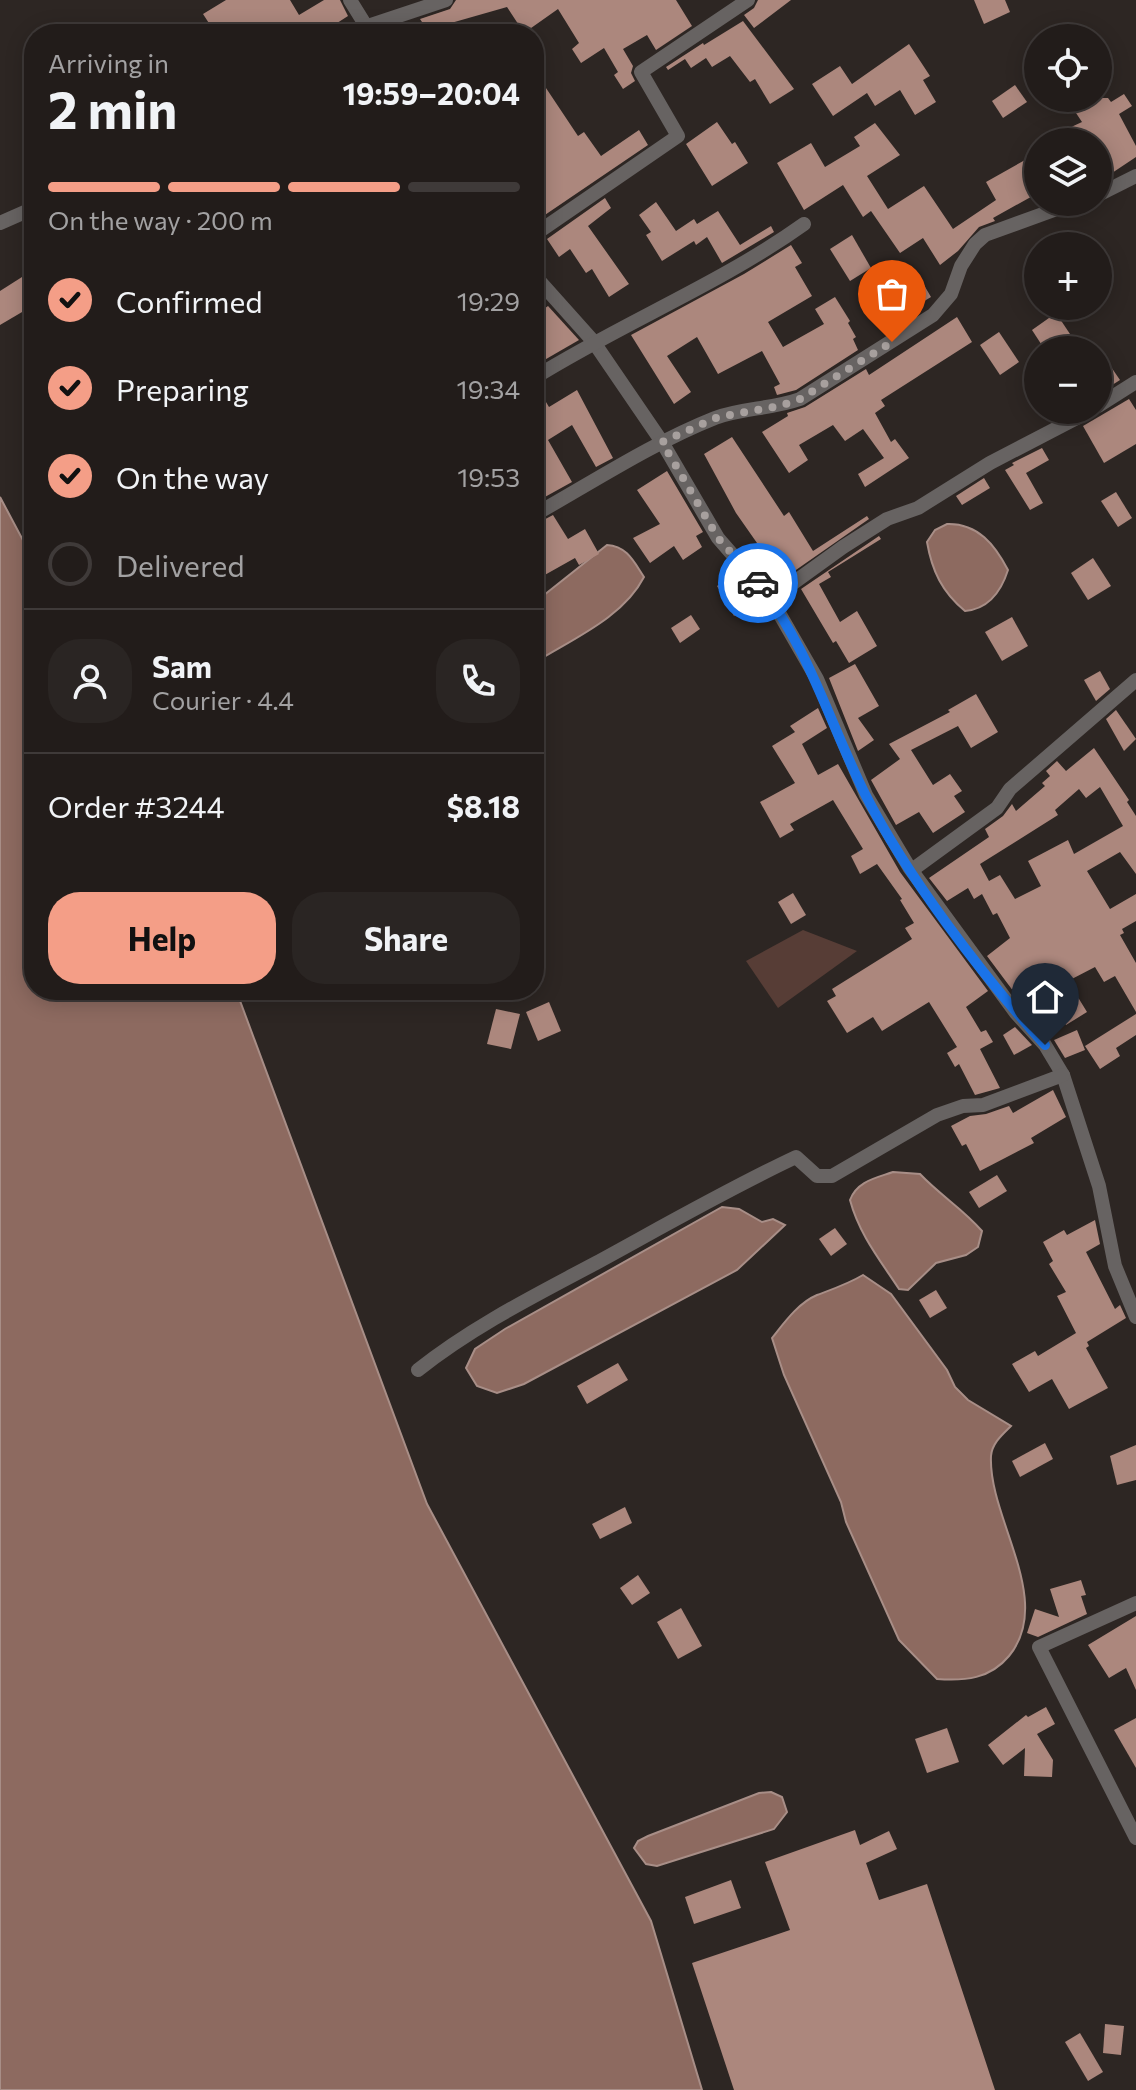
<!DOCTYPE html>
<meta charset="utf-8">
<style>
:root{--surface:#221c1a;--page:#2a2523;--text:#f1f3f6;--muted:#a2a1a2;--line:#3f3a39;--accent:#f49e87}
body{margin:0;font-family:Commissioner,sans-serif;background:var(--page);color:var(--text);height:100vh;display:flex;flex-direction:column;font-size:30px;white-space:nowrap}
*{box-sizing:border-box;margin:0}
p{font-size:26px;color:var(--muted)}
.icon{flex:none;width:44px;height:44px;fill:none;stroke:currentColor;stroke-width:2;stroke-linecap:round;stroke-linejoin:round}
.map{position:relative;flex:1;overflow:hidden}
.drawer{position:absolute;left:24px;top:24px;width:520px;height:976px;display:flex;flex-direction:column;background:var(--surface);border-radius:32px;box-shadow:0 4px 20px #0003,0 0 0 2px var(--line)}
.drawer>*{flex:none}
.controls{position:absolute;left:1024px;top:24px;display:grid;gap:16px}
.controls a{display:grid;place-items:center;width:88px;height:88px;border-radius:50%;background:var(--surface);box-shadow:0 4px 20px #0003,0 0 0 2px var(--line);font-size:40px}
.pin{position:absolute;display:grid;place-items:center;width:68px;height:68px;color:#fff;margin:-82px -34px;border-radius:50% 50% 50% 0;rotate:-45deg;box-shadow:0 0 8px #0007}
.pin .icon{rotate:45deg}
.courier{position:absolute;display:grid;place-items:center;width:80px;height:80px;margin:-40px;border:6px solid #1a73e8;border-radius:50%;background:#fff;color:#222;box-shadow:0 2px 10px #0007}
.overview em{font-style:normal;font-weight:700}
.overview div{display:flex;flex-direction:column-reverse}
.overview{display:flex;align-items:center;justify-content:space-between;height:136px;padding:0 24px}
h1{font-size:52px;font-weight:700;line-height:60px}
.bar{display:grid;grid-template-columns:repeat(4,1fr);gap:12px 8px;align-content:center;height:96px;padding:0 24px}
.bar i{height:10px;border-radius:6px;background:var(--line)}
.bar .selected{background:var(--accent)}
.bar p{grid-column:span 4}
.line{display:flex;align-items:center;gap:20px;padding:0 24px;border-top:2px solid var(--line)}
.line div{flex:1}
.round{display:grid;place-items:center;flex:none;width:84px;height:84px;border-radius:32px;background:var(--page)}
ol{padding:0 24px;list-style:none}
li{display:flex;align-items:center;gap:24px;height:88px}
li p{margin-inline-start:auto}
li .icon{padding:8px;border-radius:50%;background:var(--accent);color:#111;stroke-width:4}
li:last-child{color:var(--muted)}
li i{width:44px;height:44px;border:4px solid var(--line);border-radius:50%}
.cta{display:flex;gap:16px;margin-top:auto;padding:16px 24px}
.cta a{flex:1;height:92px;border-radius:32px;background:var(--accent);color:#111;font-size:32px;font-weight:700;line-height:92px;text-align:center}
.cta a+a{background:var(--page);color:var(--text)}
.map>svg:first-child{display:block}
.green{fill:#573d36}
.water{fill:#8d6a60;stroke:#a88e87;stroke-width:2}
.building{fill:#ac877d;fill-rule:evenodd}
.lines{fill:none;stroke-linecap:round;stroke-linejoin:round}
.minor{stroke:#676362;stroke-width:14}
.done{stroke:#a7a09e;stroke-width:8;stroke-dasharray:0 14.4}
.route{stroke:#1a73e8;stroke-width:10}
</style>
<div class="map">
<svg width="1136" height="2090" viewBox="0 0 1136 2090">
<rect width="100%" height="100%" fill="#2d2623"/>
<polygon class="green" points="803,930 857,951 778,1008 746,961"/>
<g class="water">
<polygon points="0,497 34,561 34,990 236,990 427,1504 651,1921 702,2090 0,2090"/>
<path d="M 947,524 C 978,523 995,545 1008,570 C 1001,592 988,609 965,611 C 942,592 932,571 927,542 L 935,530 Z"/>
<path d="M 607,545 C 627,546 634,562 644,577 C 623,618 572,639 534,663 L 534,603 Z"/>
<path d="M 893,1172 L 920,1174 C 941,1196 963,1209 982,1231 L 978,1247 L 966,1255 L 936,1263 L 908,1290 L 899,1289 C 880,1260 859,1234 850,1200 C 857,1181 876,1178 893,1172 Z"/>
<polygon points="722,1207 739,1209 762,1222 773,1219 785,1225 737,1270 524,1384 497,1393 477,1386 466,1368 475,1349 505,1329"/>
<path d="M 863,1275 L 891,1294 L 947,1370 L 955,1387 L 968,1400 L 1011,1426 C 1003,1434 992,1443 991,1456 C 988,1518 1055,1600 1009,1656 C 990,1679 965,1681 937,1679 L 899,1640 L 846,1522 L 841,1502 L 784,1375 L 772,1338 C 784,1323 798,1303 817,1295 C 833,1289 848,1284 863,1275 Z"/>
<polygon points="771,1792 782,1797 787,1812 774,1829 657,1866 646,1864 634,1848 638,1841 648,1836 759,1793"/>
</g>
<g class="building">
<polygon points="226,0 290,0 299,15 324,0 340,0 348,16 320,34 216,34 203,14"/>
<polygon points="456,0 676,0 692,26 656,50 647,35 623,49 633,66 631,73 635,81 623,89 614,75 618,72 604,48 581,63 572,49 579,43 558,9 524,33 507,7 451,23 430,34 420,19 450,9"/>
<polygon points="758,0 791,0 754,28 744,15 754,8"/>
<polygon points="974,0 1005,0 1010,12 984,24"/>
<polygon points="743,21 794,89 770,104 755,79 750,82 730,56 712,67 706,58 691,68 685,59 668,70 666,67 703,43 704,45"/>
<polygon points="909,44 930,76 923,80 936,102 915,115 900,90 875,106 867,93 833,116 812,84 840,66 852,84"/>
<polygon points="534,70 578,136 584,132 601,156 639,130 648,145 536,221"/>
<polygon points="1015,85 1027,102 1003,118 992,101"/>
<polygon points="1124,94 1132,106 1119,114 1136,146 1136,157 1112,173 1098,151 1098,142 1077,142 1069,128 1082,122 1066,98 1108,98 1111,102"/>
<polygon points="717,122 732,144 735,142 748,163 712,186 686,144"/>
<polygon points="875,123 900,155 867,176 888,209 924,186 953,229 996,200 986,182 1025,160 1038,184 1038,193 993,218 995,221 979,227 958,251 940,265 923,238 900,253 871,211 863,217 843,185 804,210 777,163 811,143 825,167 860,146 854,137"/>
<polygon points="605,198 611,208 588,226 629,284 609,297 592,269 586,273 570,249 559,257 547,239"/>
<polygon points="656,202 676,231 694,219 697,224 718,211 740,245 771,226 774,232 722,263 707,237 696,245 694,241 662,261 646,235 651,232 639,215"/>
<polygon points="852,235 871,268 850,281 830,249"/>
<polygon points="791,245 802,263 795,267 812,296 768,322 783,347 824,324 815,309 835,297 850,321 848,323 856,337 853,339 858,350 796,390 777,395 774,387 780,384 762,351 718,374 697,337 667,356 691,392 674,404 631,335 744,274"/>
<polygon points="22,277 34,297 34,305 0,325 0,291"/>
<polygon points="924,285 931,297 886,324 875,307 899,292 903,298"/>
<polygon points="548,306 579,340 534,366 534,316"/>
<polygon points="1056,313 1070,334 1045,350 1032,330"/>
<polygon points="957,317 972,342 881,400 885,406 875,413 891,442 895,439 909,458 865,487 858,474 884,458 863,429 845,441 833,425 799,445 808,460 789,473 762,432 788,416 787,413 805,407 866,369 869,375"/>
<polygon points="999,332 1019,362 1000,375 980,345"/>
<polygon points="1098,348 1120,380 1098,394"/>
<polygon points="537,387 549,407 577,390 613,458 596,467 572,425 548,440 572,482 534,503 534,388"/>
<polygon points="1129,399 1136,410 1136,444 1104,463 1083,426"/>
<polygon points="732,437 784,516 789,512 813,551 867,516 869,519 773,586 762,573 773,566 736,513 704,454"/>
<polygon points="1042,448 1049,460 1026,473 1043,503 1030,510 1005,470 1014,465 1012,463"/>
<polygon points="667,471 703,532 696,536 702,547 683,560 674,546 650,563 633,538 660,524 637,490"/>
<polygon points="984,478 990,488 962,505 956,496"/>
<polygon points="1116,492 1132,518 1118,527 1101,501"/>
<polygon points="553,515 568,539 585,529 599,554 579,565 575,558 534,581 534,525"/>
<polygon points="879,536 881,539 828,572 831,577 819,584 840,622 857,611 877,646 849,663 836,641 833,643 801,589"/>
<polygon points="1093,558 1111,586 1088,600 1071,573"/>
<polygon points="735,573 759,600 734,616 717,586"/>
<polygon points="691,615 700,629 680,643 671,628"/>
<polygon points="1012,617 1028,646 1002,661 985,632"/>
<polygon points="855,664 879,706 858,718 874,740 858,751 829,678"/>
<polygon points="1100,671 1110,689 1096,701 1084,680"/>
<polygon points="976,694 998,732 971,748 958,726 911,750 933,785 950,774 962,791 954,796 965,812 933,833 919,812 896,825 871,780 900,759 889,744 950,712 948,710"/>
<polygon points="818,708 827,728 802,744 818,775 838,764 900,872 988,991 966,1007 981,1032 986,1030 993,1042 980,1049 1000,1088 975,1095 959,1064 955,1067 947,1053 957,1047 929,1002 882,1031 873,1017 847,1033 827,1001 836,996 832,989 912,939 905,928 914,923 900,900 902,899 877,864 860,874 851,856 863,849 833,800 790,824 794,830 780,838 760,802 795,783 772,746 795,732 790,726"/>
<polygon points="1116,710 1136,739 1124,751 1106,719"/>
<path d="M 1094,748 L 1129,800 L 1127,802 L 1136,816 L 1136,874 L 1120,852 L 1087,871 L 1110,909 L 1136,894 L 1136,921 L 1122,929 L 1124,933 L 1120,935 L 1136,963 L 1136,1012 L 1115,976 L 1104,982 L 1095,967 L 1068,981 L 1087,1012 L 1066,1025 L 1050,998 L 1028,1011 L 987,956 L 1010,938 L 997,913 L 993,915 L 982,894 L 974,899 L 968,888 L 947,901 L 929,878 L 989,837 L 985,829 L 1003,816 L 1012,804 L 1016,811 L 1045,786 L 1042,783 L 1050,776 L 1046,771 L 1057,761 L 1066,771 ZM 1100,787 L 1123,826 L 1074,854 L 1068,840 L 1028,861 L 1041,886 L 1015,899 L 1000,875 L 989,881 L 980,864 L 1058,815 L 1055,810 L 1079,789 L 1086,798 Z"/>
<polygon points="793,893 806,915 791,924 778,902"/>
<polygon points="549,1002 561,1031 538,1041 526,1012"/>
<polygon points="496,1009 520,1014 511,1049 487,1044"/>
<polygon points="1136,1014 1136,1035 1116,1048 1120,1056 1100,1069 1085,1046"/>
<polygon points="1015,1027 1032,1045 1014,1055 1003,1035"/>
<polygon points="1077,1030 1085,1050 1065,1058 1054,1040"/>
<polygon points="1053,1090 1066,1117 1031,1138 1034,1143 980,1171 966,1144 962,1146 951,1126 970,1116 986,1114 1009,1106 1013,1113"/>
<polygon points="997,1175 1007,1191 979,1208 969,1192"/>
<polygon points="1095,1220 1100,1244 1086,1252 1115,1309 1120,1305 1126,1318 1087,1342 1089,1346 1086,1348 1108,1388 1069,1409 1052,1379 1029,1392 1012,1364 1035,1351 1038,1356 1076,1333 1057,1296 1066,1292 1049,1264 1053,1261 1043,1242 1064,1230 1067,1235"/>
<polygon points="835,1228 847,1244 831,1256 819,1239"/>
<polygon points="936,1290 947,1308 930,1318 919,1300"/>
<polygon points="618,1363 628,1380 587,1404 577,1386"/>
<polygon points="1045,1443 1053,1459 1020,1477 1012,1461"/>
<polygon points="1136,1445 1136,1480 1117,1485 1110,1456"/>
<polygon points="625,1507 632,1523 600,1539 592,1524"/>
<polygon points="638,1575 650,1593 632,1605 620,1588"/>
<polygon points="1081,1580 1086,1595 1081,1596 1087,1614 1038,1637 1027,1633 1035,1609 1059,1617 1050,1589"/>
<polygon points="681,1608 702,1646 678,1659 657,1622"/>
<polygon points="1136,1616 1136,1690 1126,1668 1109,1678 1088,1645"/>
<polygon points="1046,1707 1055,1724 1037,1734 1053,1760 1052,1777 1024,1776 1025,1748 1003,1765 988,1745 1026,1715 1028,1717"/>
<polygon points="1136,1718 1136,1768 1114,1730"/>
<polygon points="947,1728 959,1762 927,1773 915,1739"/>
<polygon points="855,1830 860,1845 889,1831 897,1849 866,1863 879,1900 927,1884 995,2090 734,2090 692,1963 790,1930 765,1862"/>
<polygon points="731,1880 741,1908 694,1924 685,1897"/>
<polygon points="1105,2024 1124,2026 1121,2055 1103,2053"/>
<polygon points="1080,2033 1103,2072 1088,2081 1065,2042"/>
</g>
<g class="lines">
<g class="minor">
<polyline points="350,0 371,34"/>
<polyline points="344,34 446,0"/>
<polyline points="1098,195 1136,176"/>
<polyline points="0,223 34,208"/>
<polyline points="534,235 678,136 641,72 748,0"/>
<polyline points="534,275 593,341 662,442 718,538 771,599 817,679 866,795 909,867 1016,1013 1045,1045 1063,1075 1099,1186 1115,1266 1136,1317"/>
<path d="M 534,378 C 622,323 720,284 804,224"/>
<polyline points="1098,406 1136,382"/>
<path d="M 534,515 C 593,482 652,443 715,418 C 742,408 772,409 800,399 L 933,315 L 951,294 L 961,266 L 975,244 L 985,235 L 1076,202"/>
<polyline points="771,599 843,547 887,519 918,508 990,463 1092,410"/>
<polyline points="912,870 997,808 1010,789 1136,680"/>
<path d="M 418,1370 C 472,1327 534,1296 596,1263 C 662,1227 728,1189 796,1157 L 817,1176 L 832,1176 L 937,1115 L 963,1106 L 983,1105 L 1063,1075"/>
<polyline points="1136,1603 1039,1647 1136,1838"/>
</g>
</g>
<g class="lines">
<polyline class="done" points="758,583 718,538 662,442 718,417 780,406 800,399 892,342"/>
<path class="route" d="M 758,583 C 809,648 829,722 865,794 C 907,877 983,976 1045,1045"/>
</g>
</svg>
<div class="controls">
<a><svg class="icon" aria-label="locate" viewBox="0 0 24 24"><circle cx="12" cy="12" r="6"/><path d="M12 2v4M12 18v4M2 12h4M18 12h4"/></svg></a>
<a><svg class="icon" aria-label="layers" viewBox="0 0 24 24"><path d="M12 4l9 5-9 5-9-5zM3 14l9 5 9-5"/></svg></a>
<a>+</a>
<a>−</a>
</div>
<div class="pin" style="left:892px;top:342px;background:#ea580c"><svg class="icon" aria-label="bag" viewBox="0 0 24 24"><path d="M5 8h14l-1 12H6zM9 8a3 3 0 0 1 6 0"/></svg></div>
<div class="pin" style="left:1045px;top:1045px;background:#1f2937"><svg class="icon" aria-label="home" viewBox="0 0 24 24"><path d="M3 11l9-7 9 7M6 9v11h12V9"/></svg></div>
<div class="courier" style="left:758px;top:583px"><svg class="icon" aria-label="car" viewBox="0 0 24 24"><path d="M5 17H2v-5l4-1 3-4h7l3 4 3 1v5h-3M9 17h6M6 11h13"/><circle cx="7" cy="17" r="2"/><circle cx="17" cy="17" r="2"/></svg></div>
<section class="drawer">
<div class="overview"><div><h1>2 min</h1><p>Arriving in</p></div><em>19:59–20:04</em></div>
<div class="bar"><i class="selected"></i><i class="selected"></i><i class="selected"></i><i></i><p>On the way · 200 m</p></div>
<ol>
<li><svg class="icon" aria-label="check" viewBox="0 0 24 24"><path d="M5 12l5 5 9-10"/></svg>Confirmed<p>19:29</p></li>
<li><svg class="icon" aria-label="check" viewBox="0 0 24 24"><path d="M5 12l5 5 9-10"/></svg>Preparing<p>19:34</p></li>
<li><svg class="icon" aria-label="check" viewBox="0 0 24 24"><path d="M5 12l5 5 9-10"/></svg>On the way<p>19:53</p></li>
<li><i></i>Delivered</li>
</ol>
<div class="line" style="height:144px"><a class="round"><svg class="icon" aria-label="person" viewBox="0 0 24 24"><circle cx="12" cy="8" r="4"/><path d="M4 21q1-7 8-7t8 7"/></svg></a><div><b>Sam</b><p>Courier · 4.4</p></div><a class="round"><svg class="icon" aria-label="phone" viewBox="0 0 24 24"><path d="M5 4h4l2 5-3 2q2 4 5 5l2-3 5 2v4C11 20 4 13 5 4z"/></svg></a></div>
<div class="line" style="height:104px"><div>Order #3244</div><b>$8.18</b></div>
<div class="cta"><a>Help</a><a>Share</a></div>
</section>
</div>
